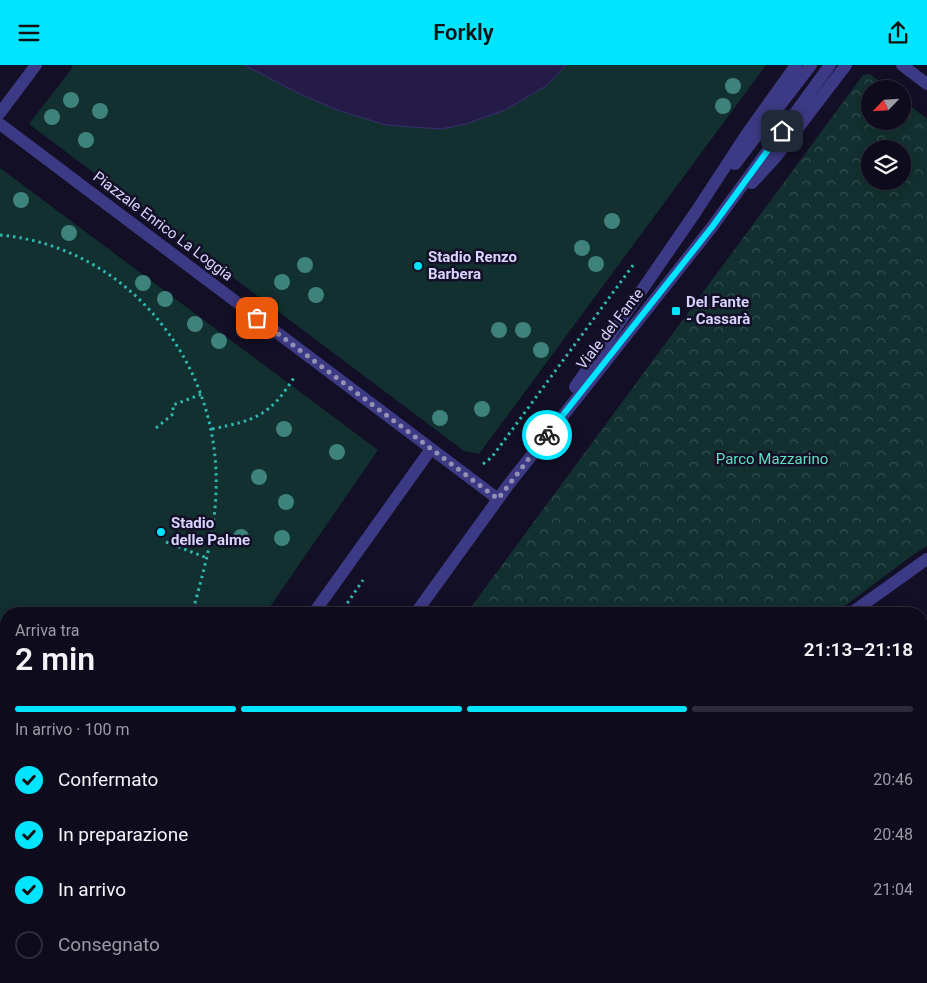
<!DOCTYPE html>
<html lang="it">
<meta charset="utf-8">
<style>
:root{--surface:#0e0b1c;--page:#171425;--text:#f1f3f6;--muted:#9b9ba3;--line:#2e2b3b;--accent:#00e5ff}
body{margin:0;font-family:Roboto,sans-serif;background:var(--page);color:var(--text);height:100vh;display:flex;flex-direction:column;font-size:19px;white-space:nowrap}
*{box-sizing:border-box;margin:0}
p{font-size:16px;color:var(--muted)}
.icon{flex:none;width:28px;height:28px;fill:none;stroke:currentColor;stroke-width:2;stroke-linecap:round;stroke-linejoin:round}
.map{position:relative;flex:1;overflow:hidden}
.drawer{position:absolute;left:0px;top:542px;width:928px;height:376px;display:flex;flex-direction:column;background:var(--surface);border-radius:20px 20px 0 0;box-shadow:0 2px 12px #0003,0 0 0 1px var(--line)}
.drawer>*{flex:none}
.needle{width:32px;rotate:245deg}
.controls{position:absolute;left:861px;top:15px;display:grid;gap:10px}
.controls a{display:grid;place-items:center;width:50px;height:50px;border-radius:50%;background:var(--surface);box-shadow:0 2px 12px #0003,0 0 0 1px var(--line);font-size:25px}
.pin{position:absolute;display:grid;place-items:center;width:42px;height:42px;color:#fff;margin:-21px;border-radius:10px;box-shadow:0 2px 8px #0006}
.courier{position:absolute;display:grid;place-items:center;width:50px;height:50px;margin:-25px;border:4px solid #00e5ff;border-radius:50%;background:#fff;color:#222;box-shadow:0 1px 6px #0007}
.overview em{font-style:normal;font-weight:600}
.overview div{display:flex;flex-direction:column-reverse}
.overview{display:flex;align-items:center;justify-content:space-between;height:85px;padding:0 15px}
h1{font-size:32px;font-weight:600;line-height:38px}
.bar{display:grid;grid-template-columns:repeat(4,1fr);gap:8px 5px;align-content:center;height:60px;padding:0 15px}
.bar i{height:6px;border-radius:4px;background:var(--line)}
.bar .selected{background:var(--accent)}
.bar p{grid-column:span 4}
ol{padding:0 15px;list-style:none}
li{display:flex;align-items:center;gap:15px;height:55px}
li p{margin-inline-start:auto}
li .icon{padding:5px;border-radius:50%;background:var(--accent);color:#111;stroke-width:4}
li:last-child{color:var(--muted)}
li i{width:28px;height:28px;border:2px solid var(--line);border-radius:50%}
header{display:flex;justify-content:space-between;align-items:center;height:65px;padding:0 15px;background:var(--accent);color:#111;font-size:22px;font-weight:600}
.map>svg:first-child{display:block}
.park{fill:url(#park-crowns);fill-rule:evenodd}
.pitch{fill:#12302f}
.building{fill:#241b47;stroke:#3b2d73}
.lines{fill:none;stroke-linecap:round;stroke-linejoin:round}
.path{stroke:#2fb8b0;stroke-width:3;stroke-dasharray:2.5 4;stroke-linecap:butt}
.minor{stroke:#3d3a85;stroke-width:12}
.tree{fill:#3d827b}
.done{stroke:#948fb3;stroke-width:5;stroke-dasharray:0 9}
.route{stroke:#00e5ff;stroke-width:6}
.poi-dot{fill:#00e5ff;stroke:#130f26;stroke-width:2}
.labels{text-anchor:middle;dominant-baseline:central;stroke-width:5;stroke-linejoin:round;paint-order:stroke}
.street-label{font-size:15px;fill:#d9d4ff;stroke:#130f26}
.poi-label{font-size:15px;font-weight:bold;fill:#d9d4ff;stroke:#130f26;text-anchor:start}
.park-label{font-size:15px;fill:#5fe0c0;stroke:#130f26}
</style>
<header><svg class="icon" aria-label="menu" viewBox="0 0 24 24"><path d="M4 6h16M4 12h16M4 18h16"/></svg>Forkly<svg class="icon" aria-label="share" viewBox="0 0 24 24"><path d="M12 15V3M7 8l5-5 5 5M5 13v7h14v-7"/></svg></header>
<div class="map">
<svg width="927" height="918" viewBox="0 0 927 918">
<defs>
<pattern id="park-crowns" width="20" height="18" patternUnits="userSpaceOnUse" patternTransform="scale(1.25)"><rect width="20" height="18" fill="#12302f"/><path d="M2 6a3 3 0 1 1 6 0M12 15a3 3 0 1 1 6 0" fill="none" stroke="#344d4e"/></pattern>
</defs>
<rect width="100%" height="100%" fill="#130f26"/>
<g class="park">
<path d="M 870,9 L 889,24 L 870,24 L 870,56 L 902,56 L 903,35 L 927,54 L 927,481 L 914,489 L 834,549 L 466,549 L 863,10 ZM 870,84 L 902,84 L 902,116 L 870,116 Z"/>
<polygon points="202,912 508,912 508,913 504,918 198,918"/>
</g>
<g class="pitch">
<polygon points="71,0 766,0 479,389 464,386 29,59 73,2"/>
<polygon points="0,103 378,385 265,549 6,549 6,912 13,913 9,918 0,918"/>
</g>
<polygon class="building" points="244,0 566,0 546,21 505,45 466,59 441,64 386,60 337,45 298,28"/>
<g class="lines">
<g class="path">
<path d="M 0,170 C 129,182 221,299 216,426 C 215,468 203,508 192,549"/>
<polyline points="156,363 173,349 173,340 202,329"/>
<path d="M 212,364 C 256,355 270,351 295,311"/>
<polyline points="483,399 492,392 634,199"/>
<polyline points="166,477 207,493"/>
<polyline points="340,549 363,515"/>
<polyline points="0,798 6,794"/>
<polyline points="0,867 6,872"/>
<polyline points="82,918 86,912"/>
</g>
<g class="minor">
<polyline points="902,0 927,19"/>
<polyline points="0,48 36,0"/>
<polyline points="0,59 498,434"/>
<polyline points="735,99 811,0"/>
<polyline points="752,118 775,93 846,0"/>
<polyline points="575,322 695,148 746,70 796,0"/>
<polyline points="313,549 431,384"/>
<polyline points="415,549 509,419 712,162 830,0"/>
<polyline points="850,549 927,494"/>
<polyline points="51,918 55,912"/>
<polyline points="149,918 153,912"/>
<polyline points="721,918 725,912"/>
</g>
</g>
<g class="tree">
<circle cx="733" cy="21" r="8"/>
<circle cx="71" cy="35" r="8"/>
<circle cx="723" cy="41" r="8"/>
<circle cx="100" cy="46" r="8"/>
<circle cx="52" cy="52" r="8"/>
<circle cx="86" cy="75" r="8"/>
<circle cx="21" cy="135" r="8"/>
<circle cx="612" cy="156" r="8"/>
<circle cx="69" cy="168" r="8"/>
<circle cx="582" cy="183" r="8"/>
<circle cx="596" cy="199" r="8"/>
<circle cx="305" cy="200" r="8"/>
<circle cx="282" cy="217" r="8"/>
<circle cx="143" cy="218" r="8"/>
<circle cx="316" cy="230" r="8"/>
<circle cx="165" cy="234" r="8"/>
<circle cx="195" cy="259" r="8"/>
<circle cx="499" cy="265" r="8"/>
<circle cx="523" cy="265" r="8"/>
<circle cx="219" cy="276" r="8"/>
<circle cx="541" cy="285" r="8"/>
<circle cx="482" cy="344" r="8"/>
<circle cx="440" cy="353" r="8"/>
<circle cx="284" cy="364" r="8"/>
<circle cx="337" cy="387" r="8"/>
<circle cx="259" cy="412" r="8"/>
<circle cx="286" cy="437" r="8"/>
<circle cx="241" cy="472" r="8"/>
<circle cx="282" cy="473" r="8"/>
</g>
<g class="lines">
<polyline class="done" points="257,253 498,434 547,370"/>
<polyline class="route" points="547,370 712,162 782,66"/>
</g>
<g class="poi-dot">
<circle cx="418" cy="201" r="5"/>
<rect x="671" y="241" width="10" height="10" rx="2.5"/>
<circle cx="161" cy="467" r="5"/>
</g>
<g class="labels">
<g class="street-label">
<text transform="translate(163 161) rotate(37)">Piazzale Enrico La Loggia</text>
<text transform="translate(610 264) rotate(-52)">Viale del Fante</text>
</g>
<g class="poi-label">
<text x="428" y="192">Stadio Renzo<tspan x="428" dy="17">Barbera</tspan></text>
<text x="686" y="237">Del Fante<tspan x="686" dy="17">- Cassarà</tspan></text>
<text x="171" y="458">Stadio<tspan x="171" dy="17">delle Palme</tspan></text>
</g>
<g class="park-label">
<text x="772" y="394">Parco Mazzarino</text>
</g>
</g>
</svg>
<div class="controls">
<a><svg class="needle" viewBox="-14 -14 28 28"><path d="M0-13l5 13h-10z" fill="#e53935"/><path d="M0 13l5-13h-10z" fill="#9b9ba3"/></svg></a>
<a><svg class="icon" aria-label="layers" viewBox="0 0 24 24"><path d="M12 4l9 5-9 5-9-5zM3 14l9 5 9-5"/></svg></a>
</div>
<div class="pin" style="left:257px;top:253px;background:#ea580c"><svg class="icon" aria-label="bag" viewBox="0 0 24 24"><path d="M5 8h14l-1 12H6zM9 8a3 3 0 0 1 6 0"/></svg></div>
<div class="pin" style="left:782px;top:66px;background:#1f2937"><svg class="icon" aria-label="home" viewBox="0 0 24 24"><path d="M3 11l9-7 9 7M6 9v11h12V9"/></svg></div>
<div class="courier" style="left:547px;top:370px"><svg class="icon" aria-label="bike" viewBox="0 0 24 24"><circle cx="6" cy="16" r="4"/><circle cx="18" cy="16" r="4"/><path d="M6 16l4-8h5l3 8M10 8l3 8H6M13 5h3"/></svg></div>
<section class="drawer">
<div class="overview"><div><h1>2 min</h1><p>Arriva tra</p></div><em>21:13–21:18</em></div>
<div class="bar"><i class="selected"></i><i class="selected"></i><i class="selected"></i><i></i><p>In arrivo · 100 m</p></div>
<ol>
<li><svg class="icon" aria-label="check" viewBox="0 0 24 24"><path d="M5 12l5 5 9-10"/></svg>Confermato<p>20:46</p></li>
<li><svg class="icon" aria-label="check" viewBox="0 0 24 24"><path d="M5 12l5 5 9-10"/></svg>In preparazione<p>20:48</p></li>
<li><svg class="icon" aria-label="check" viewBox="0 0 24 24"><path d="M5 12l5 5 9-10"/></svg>In arrivo<p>21:04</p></li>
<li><i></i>Consegnato</li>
</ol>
</section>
</div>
